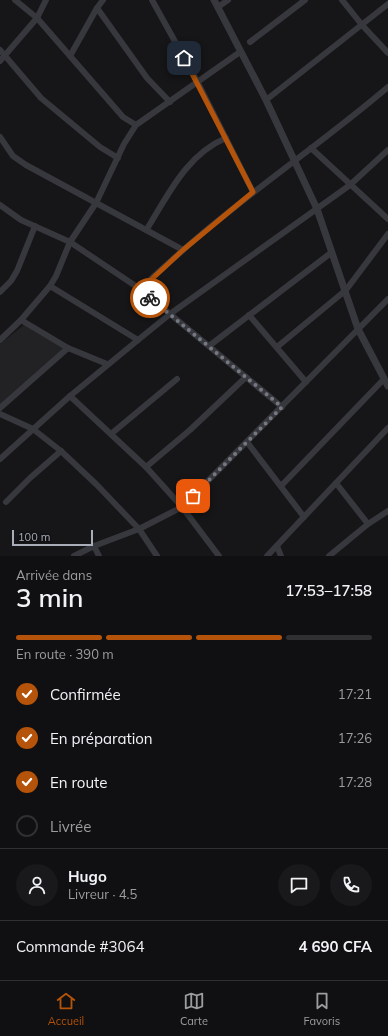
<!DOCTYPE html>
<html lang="fr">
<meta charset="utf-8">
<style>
:root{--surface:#101012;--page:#19191b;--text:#f1f3f6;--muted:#9c9d9f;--line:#303032;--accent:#b45309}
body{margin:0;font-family:Mulish,sans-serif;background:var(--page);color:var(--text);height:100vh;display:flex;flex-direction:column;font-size:15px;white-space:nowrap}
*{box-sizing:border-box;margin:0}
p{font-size:13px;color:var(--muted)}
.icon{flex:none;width:22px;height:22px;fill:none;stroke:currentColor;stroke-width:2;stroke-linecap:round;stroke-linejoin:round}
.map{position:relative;height:556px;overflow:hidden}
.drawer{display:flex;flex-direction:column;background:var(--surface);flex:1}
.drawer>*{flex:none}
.scale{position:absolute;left:12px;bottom:10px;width:81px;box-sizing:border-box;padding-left:4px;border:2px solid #a8adb8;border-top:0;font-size:11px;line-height:14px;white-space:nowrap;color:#a8adb8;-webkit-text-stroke:3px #111113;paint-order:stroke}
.pin{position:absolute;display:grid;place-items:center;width:34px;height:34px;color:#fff;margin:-17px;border-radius:8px;box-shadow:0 2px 6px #0006}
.courier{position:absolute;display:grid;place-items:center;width:40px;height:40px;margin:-20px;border:3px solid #b45309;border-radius:50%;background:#fff;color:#222;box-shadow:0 1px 5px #0007}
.headline em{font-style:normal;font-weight:600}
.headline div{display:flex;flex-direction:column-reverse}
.headline{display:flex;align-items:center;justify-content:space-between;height:68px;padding:0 16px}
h1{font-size:26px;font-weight:600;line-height:30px}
.bar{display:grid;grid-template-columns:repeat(4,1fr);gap:6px 4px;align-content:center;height:48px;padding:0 16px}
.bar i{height:5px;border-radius:3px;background:var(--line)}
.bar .current{background:var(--accent)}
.bar p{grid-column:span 4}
.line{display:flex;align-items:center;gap:10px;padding:0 16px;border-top:1px solid var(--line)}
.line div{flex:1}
.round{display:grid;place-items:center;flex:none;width:42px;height:42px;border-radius:21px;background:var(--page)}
ol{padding:0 16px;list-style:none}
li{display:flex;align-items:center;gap:12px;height:44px}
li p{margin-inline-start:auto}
li .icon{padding:4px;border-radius:50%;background:var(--accent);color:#fff;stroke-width:4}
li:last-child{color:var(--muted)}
li i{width:22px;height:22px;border:2px solid var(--line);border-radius:50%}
.menu{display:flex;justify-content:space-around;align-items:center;height:56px;border-top:1px solid var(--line);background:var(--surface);font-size:11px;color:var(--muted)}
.menu a{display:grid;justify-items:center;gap:2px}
.menu .current{color:var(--accent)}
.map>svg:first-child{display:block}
.built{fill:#222225}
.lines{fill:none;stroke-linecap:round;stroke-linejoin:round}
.minor{stroke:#37383d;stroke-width:6}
.tertiary{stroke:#37383d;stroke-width:7}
.done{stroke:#757880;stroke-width:4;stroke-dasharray:0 7.2}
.route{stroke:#b45309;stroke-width:5}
</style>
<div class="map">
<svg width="388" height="556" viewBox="0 0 388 556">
<rect width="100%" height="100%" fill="#161618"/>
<polygon class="built" points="24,325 64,348 0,407 0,344"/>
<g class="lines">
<g class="minor">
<polyline points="15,0 37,18 123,117 136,125"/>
<polyline points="152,0 197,81 253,192"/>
<polyline points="342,0 362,25 388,53"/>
<polyline points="218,7 228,0"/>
<polyline points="97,8 147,78 170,102"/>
<polyline points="250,42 305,0"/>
<polyline points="0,50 41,98 100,147 118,158"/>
<polyline points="70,56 97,8 103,0"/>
<polyline points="0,61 37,18 46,0"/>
<polyline points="266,100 388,4"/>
<polyline points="0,137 13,156 26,165 183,250"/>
<polyline points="311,148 388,219"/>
<polyline points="0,205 21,220 70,242 140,289 282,407"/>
<path d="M 147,229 C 168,195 187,154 226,138"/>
<polyline points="50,286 138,340"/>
<path d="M 140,289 C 166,265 192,241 220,219 C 275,174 334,133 388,87"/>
<polyline points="0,292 11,281 17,271 35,226"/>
<polyline points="249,315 306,382"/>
<polyline points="21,320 68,348 107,364"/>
<polyline points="0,340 21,320 50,286 56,276 70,242 96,203 124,144 136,125 240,52"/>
<polyline points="209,346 332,252"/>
<polyline points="277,347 346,290 388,234"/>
<polyline points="70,396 146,467 182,507 219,556"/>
<polyline points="0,408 68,348"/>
<polyline points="0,414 33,429 61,451 97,485 139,529 157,556"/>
<polyline points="111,434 177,379"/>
<polyline points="247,442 304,517"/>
<polyline points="0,459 70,396 138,340 170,314 350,185 388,150"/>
<polyline points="146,467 190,430 246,377"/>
<polyline points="336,483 368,524"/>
<polyline points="281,486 384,379"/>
<polyline points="6,502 30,478 61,451"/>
<polyline points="94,546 99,556"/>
<polyline points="277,546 281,556"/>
<polyline points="74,556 94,546 139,529 182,507 388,299"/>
<polyline points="267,556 388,428"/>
<polyline points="329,556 368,524 388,511"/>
</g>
<polyline class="tertiary" points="214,0 266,100 317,209 358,329 388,386"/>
</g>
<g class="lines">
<polyline class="done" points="150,298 282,407 193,496"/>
<polyline class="route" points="150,298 140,290 183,250 253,192 184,58"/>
</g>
</svg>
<div class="scale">100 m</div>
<div class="pin" style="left:193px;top:496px;background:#ea580c"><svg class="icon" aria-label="bag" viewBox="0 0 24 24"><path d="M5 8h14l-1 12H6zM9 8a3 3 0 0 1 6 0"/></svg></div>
<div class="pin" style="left:184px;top:58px;background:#1f2937"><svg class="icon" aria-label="home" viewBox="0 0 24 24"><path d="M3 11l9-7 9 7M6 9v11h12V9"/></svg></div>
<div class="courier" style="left:150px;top:298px"><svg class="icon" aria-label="bike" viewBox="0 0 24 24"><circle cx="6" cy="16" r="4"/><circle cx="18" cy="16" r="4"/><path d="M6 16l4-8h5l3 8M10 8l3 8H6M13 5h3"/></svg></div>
</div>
<section class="drawer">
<div class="headline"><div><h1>3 min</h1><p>Arrivée dans</p></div><em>17:53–17:58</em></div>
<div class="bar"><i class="current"></i><i class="current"></i><i class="current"></i><i></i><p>En route · 390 m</p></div>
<ol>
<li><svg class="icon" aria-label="check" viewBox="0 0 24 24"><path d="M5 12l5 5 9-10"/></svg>Confirmée<p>17:21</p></li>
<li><svg class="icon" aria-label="check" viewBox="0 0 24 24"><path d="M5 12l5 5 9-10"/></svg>En préparation<p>17:26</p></li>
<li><svg class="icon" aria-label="check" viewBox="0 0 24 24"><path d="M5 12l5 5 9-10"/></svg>En route<p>17:28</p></li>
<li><i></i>Livrée</li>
</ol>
<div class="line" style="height:72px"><a class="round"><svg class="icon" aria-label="person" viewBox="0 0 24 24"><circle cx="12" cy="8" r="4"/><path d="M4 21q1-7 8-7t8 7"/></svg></a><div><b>Hugo</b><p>Livreur · 4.5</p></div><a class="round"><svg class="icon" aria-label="chat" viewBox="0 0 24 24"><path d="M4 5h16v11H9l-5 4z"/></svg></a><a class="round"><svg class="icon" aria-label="phone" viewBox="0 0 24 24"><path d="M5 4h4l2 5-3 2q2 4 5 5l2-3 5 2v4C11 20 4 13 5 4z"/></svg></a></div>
<div class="line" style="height:52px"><div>Commande #3064</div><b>4 690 CFA</b></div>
</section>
<nav class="menu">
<a class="current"><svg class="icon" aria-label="home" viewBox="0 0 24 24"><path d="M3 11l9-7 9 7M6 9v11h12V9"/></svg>Accueil</a>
<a><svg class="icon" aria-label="map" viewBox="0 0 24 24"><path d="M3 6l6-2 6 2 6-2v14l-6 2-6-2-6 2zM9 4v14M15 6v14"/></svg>Carte</a>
<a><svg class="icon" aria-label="saved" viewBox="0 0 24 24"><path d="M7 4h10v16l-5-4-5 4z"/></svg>Favoris</a>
</nav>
